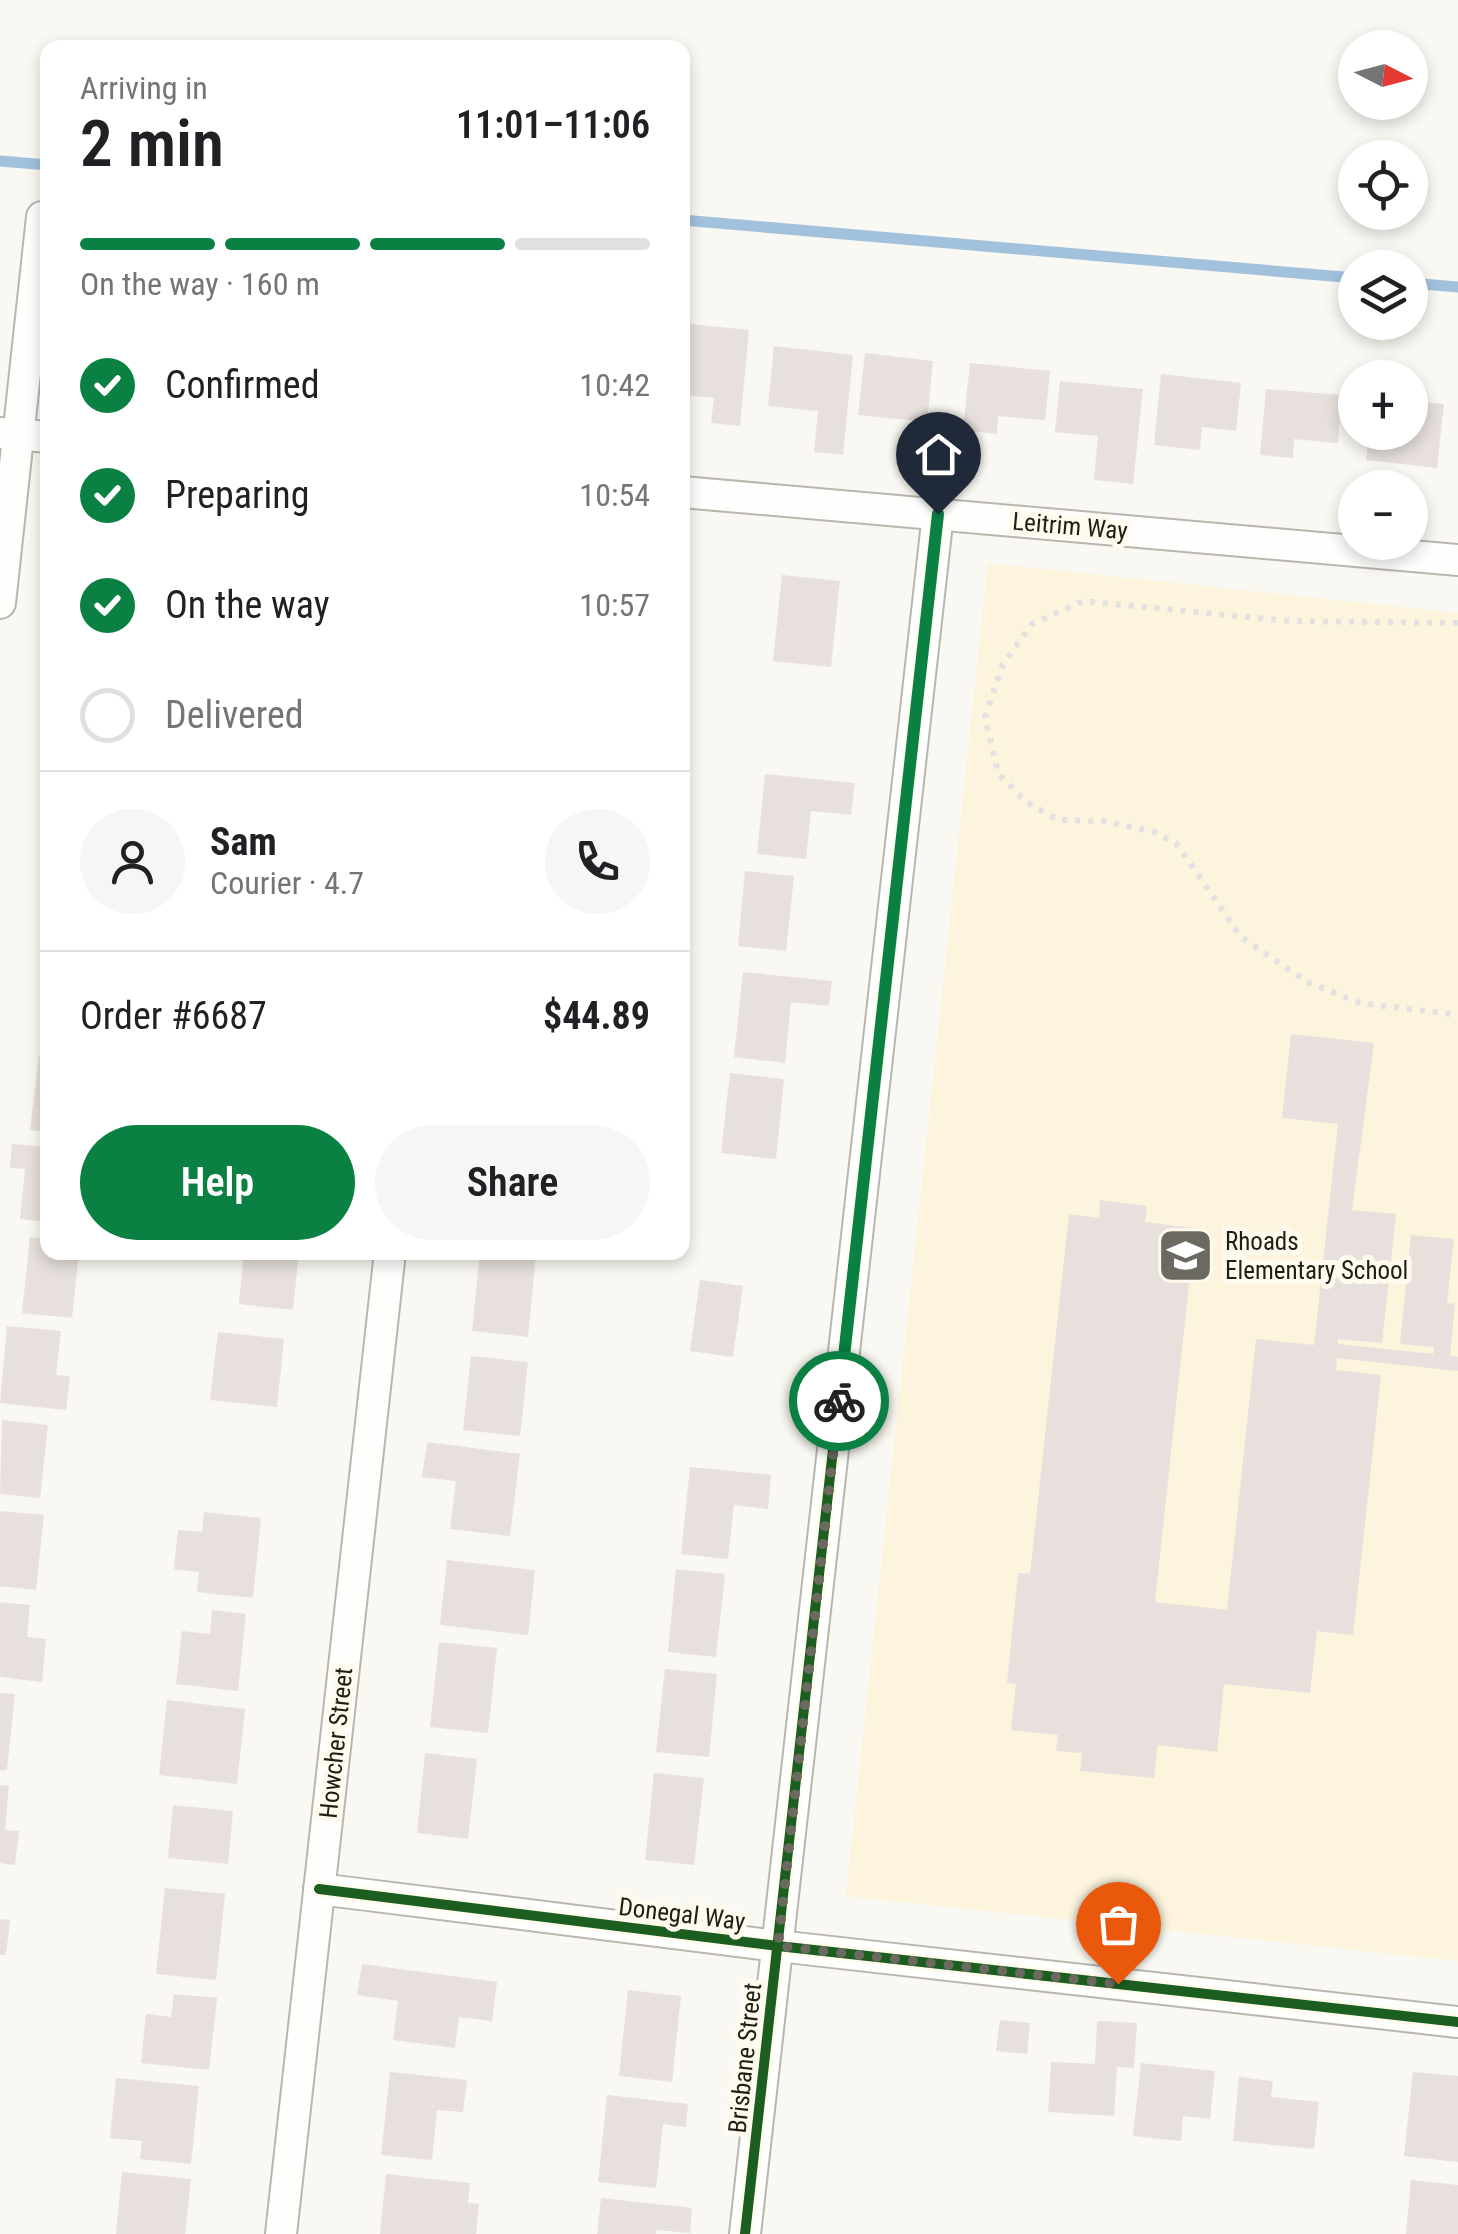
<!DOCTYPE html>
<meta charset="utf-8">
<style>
:root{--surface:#fff;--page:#f6f6f6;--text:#202124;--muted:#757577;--line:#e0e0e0;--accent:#0b8043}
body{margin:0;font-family:"Roboto Condensed",sans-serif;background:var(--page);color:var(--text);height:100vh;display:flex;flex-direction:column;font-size:38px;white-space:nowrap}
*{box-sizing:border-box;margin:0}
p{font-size:32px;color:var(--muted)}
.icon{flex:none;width:55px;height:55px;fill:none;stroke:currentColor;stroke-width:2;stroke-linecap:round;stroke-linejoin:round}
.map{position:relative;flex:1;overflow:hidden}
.panel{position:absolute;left:40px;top:40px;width:650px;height:1220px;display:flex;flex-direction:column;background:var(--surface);border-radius:20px;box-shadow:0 5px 15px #0003}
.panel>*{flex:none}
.needle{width:65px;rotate:96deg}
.controls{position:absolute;left:1338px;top:30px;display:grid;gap:20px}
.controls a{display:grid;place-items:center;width:90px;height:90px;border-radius:50%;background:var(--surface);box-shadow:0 5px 15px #0003;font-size:50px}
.pin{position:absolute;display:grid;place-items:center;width:85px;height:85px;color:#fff;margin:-102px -42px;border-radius:50% 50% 50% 0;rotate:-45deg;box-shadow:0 0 10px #0007}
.pin .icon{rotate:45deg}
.courier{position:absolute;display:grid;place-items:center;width:100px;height:100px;margin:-50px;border:8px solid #0b8043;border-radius:50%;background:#fff;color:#222;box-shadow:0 2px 12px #0007}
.head em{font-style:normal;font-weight:600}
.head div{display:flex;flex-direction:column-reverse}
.head{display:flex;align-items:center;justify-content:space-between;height:170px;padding:0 40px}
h1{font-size:65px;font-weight:600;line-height:75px}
.bar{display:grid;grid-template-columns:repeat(4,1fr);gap:15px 10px;align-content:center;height:120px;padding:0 40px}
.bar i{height:12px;border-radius:8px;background:var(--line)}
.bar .on{background:var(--accent)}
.bar p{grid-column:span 4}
.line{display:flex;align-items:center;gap:25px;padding:0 40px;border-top:2px solid var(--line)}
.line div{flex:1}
.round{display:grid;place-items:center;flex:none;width:105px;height:105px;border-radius:52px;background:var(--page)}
ol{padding:0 40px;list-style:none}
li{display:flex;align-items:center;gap:30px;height:110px}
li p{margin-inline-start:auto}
li .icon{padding:10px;border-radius:50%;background:var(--accent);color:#fff;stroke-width:4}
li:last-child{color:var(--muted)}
li i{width:55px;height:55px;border:5px solid var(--line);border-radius:50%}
.button{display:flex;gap:20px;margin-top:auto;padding:20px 40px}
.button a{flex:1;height:115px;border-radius:60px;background:var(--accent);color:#fff;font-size:40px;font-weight:600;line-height:115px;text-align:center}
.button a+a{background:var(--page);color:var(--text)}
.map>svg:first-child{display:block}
.built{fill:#fcf4dc}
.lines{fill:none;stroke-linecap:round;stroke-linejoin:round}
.stream{stroke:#a2c1dc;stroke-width:11}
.building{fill:#e7e0dc}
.street-casing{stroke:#b9b6ae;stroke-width:34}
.path{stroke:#e3e2e0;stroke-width:6;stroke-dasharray:5 8;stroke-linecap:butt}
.street{stroke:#fefefd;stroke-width:30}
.cycleway-casing{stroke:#fefaee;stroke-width:16}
.cycleway{stroke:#1b5e20;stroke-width:10}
.done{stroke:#6c6a60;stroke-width:10;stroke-dasharray:0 18}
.route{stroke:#0b8043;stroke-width:12}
.labels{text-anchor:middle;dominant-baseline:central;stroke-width:10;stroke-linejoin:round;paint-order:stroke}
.street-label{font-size:25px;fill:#201d12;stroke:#fefaee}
.poi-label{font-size:25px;fill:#201d12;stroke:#fefaee;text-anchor:start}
</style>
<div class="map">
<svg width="1458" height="2234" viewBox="0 0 1458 2234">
<rect width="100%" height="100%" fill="#faf8f2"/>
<polygon class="built" points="988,563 1458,613 1458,1961 846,1896"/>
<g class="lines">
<g class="stream">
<polyline points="0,161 48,165"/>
<polyline points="682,220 1355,278"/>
<polyline points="1410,283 1458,287"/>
</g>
</g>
<g class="building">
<polygon points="682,323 749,330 740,426 711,423 714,398 682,395"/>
<polygon points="774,346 853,355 843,455 814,452 818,411 768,406"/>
<polygon points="865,353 933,361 927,422 858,415"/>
<polygon points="970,363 1050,371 1045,420 998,416 997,434 963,430"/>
<polygon points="1161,374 1241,383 1236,431 1202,427 1200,450 1154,445"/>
<polygon points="1060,381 1143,389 1133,484 1094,480 1098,436 1055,432"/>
<polygon points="1266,389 1342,395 1338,443 1294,439 1293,458 1260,455"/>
<polygon points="1410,401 1444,404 1437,468 1366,460 1369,432 1410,432"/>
<polygon points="782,575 840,581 831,667 773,661"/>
<polygon points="765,774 855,783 851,815 811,811 806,859 757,854"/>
<polygon points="745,871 794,876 786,951 738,946"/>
<polygon points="743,972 832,981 829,1006 791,1002 785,1063 734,1057"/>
<polygon points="1291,1034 1374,1043 1352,1210 1396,1214 1382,1343 1338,1339 1338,1344 1433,1354 1434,1347 1400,1344 1411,1235 1454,1239 1447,1303 1455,1304 1450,1356 1458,1357 1458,1371 1337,1358 1336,1370 1381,1375 1353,1635 1317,1631 1310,1693 1224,1684 1217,1752 1158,1745 1154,1778 1080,1771 1082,1753 1056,1751 1058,1735 1011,1730 1016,1684 1007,1683 1018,1573 1030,1574 1069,1214 1099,1218 1100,1200 1147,1206 1145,1222 1195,1228 1155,1602 1227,1610 1256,1339 1314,1345 1338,1124 1282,1118"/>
<polygon points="39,1055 48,1056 48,1132 30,1130"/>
<polygon points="730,1073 784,1079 776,1159 721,1153"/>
<polygon points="12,1144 48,1147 48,1222 20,1219 25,1169 10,1168"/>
<polygon points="30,1237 48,1239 48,1252 79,1252 72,1318 22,1313"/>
<polygon points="244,1252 299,1252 293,1310 239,1304"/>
<polygon points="480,1252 536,1254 528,1337 472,1331"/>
<polygon points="700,1280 743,1286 733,1357 690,1351"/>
<polygon points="7,1326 61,1331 56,1375 70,1376 66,1410 0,1403"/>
<polygon points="218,1332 284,1339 277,1407 210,1400"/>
<polygon points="471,1356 528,1362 520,1436 463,1430"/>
<polygon points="2,1420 48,1425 40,1498 0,1494"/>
<polygon points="427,1442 520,1454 510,1536 450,1529 456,1481 422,1477"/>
<polygon points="690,1467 771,1475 768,1509 734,1505 728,1559 681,1554"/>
<polygon points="0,1511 44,1515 36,1590 0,1586"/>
<polygon points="204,1512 261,1518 253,1598 197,1592 199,1572 174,1569 178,1530 202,1532"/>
<polygon points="447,1560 535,1570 528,1635 440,1625"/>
<polygon points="676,1569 725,1574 716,1657 668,1652"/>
<polygon points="0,1602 30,1605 27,1637 46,1639 42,1682 0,1677"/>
<polygon points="212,1610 246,1614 238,1691 176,1684 182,1631 210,1634"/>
<polygon points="439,1642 497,1648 488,1733 430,1727"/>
<polygon points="665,1669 717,1674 709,1757 656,1752"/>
<polygon points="0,1693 15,1694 7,1770 0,1770"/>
<polygon points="167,1700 245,1709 237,1784 159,1775"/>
<polygon points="425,1753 477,1759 468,1839 417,1833"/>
<polygon points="654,1773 704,1778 694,1865 645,1860"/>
<polygon points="0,1785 9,1786 5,1830 19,1831 15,1865 0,1863"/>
<polygon points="173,1805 233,1811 228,1864 168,1858"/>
<polygon points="165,1888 225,1894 216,1980 156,1974"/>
<polygon points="0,1919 10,1920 6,1955 0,1955"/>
<polygon points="362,1964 497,1982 492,2021 459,2017 455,2048 393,2040 398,2001 357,1995"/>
<polygon points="628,1990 681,1996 672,2082 619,2076"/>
<polygon points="174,1994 217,1998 209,2070 141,2063 146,2014 171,2017"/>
<polygon points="1000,2020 1030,2023 1027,2054 996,2051"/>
<polygon points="1097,2021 1137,2023 1134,2068 1117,2067 1114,2116 1048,2112 1051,2062 1095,2064"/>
<polygon points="1141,2063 1215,2071 1210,2119 1183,2116 1181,2141 1133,2136"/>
<polygon points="390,2072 467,2080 463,2112 437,2110 432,2160 381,2155"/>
<polygon points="1413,2072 1458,2076 1458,2162 1404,2156"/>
<polygon points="1239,2077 1273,2081 1271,2097 1319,2102 1314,2149 1233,2141"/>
<polygon points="116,2078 199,2086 191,2164 140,2159 142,2141 110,2138"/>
<polygon points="607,2095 688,2104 686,2127 663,2124 656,2188 598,2182"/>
<polygon points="122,2172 191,2179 185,2234 116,2234"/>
<polygon points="386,2174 470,2183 468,2203 479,2204 476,2234 380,2234"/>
<polygon points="1411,2180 1458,2185 1458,2234 1406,2234"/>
<polygon points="601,2198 692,2208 690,2233 656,2230 656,2234 597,2234"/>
</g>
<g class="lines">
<defs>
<g id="street">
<polyline points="0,433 48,437"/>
<polyline points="682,492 1458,560"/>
<polyline points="0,603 42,217"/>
<polyline points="319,1889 778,1946 1458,2022"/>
<polyline points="281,2234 390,1252"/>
<polyline points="745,2234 938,514"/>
</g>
</defs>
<use href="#street" class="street-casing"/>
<polyline class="path" points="1458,623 1289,621 1083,601 1032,624 1003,664 985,717 998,773 1026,802 1058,820 1104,821 1154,832 1176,843 1241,937 1307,982 1360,1003 1458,1015"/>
<use href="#street" class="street"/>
<defs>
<g id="cycleway">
<polyline points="319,1889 778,1946 1458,2022"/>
<polyline points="745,2234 938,514"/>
</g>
</defs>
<use href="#cycleway" class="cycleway-casing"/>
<use href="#cycleway" class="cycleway"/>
</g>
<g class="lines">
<polyline class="done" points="839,1401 778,1946 1118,1984"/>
<polyline class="route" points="839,1401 938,514"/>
</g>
<defs>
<symbol id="school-square" viewBox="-11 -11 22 22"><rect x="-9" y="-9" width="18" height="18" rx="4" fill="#6c6a60" stroke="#fefaee"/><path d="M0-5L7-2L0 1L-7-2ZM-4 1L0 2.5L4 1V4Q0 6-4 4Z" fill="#fff"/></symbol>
</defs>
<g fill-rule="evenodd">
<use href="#school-square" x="1154" y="1224" width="63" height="63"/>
</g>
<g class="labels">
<g class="street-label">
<text transform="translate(1070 526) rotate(5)">Leitrim Way</text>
<text transform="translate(336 1743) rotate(-84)">Howcher Street</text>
<text transform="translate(682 1914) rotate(7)">Donegal Way</text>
<text transform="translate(745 2058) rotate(-84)">Brisbane Street</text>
</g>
<g class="poi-label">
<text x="1225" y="1241">Rhoads<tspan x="1225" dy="29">Elementary School</tspan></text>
</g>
</g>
</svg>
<div class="controls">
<a><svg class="needle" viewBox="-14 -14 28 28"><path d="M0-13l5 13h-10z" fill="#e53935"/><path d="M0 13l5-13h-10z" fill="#757577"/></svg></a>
<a><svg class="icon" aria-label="locate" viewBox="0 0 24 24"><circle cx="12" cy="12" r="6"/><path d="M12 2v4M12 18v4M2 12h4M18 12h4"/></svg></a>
<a><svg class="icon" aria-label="layers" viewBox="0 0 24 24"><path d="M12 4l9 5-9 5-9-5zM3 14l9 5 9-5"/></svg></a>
<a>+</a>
<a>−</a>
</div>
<div class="pin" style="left:1118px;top:1984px;background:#ea580c"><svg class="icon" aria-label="bag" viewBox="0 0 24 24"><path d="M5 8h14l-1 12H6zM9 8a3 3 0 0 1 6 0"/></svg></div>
<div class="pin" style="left:938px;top:514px;background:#1f2937"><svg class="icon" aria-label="home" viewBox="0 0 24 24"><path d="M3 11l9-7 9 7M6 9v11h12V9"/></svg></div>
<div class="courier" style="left:839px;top:1401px"><svg class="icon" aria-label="bike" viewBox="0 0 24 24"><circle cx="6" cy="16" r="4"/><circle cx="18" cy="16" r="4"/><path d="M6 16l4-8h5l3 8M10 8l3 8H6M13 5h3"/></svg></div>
<section class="panel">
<div class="head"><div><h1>2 min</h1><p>Arriving in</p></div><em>11:01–11:06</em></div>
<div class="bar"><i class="on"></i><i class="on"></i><i class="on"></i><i></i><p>On the way · 160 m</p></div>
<ol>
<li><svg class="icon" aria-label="check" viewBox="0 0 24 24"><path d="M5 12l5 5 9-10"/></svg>Confirmed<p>10:42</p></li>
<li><svg class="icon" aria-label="check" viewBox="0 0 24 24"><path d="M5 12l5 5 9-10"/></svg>Preparing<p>10:54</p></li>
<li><svg class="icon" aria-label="check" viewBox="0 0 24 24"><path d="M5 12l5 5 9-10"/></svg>On the way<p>10:57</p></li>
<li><i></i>Delivered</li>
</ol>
<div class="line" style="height:180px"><a class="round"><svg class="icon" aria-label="person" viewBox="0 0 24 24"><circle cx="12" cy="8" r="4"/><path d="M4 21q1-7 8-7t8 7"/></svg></a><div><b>Sam</b><p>Courier · 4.7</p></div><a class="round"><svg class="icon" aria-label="phone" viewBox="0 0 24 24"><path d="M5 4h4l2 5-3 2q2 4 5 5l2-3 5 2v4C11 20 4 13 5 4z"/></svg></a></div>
<div class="line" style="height:130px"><div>Order #6687</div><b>$44.89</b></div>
<div class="button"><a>Help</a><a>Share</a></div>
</section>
</div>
